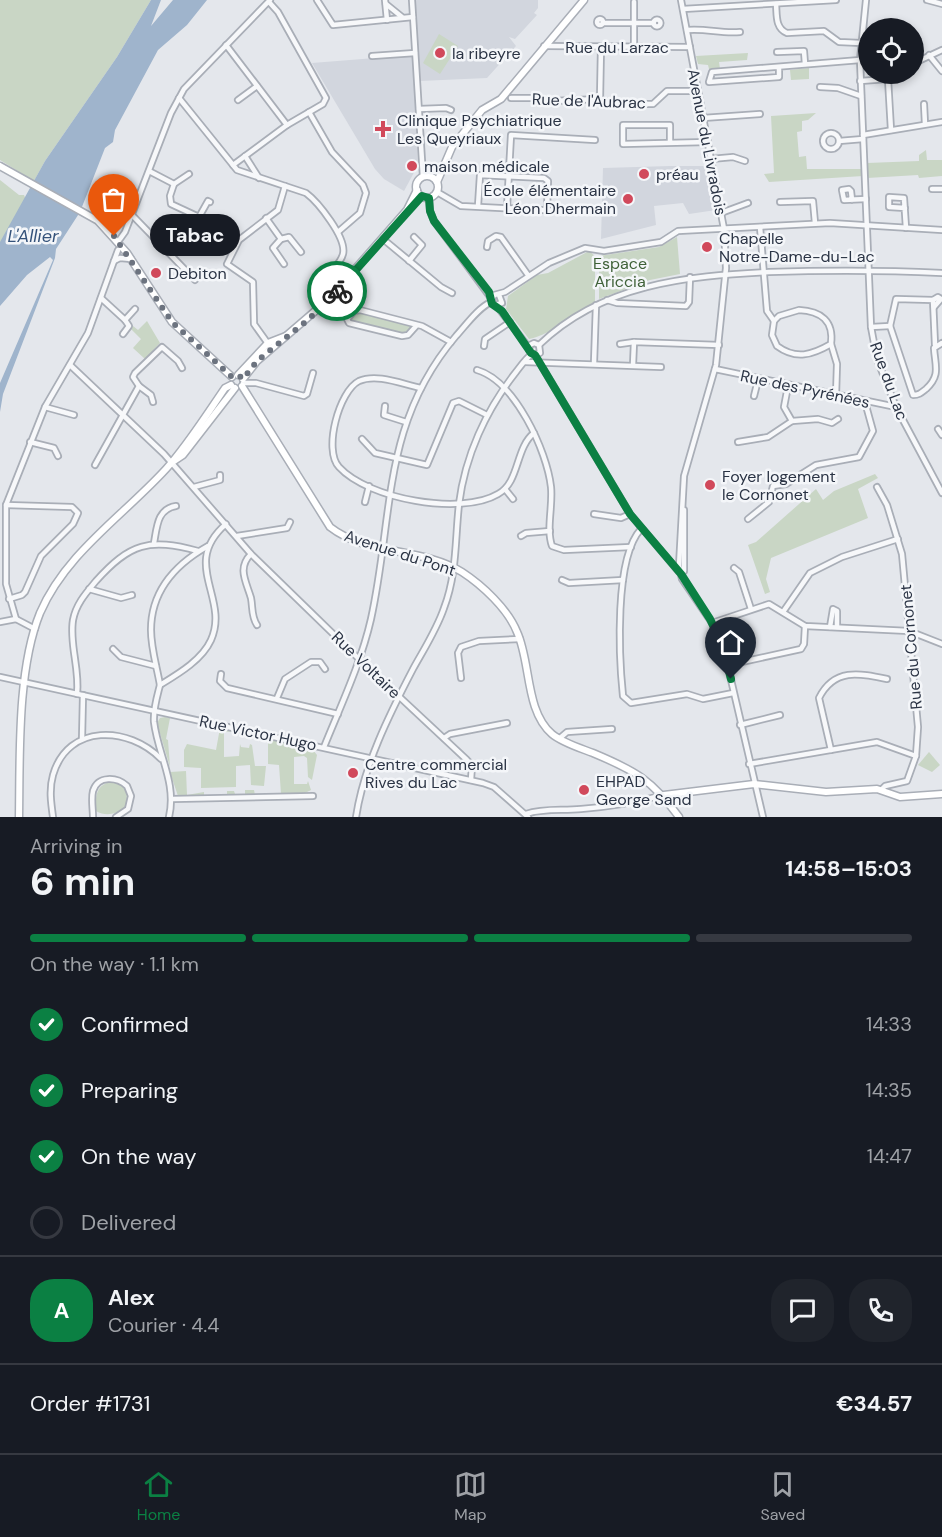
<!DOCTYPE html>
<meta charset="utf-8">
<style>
:root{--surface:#171b24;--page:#20242c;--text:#f1f3f6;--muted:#9ea1a6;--line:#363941;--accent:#0b8043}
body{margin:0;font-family:"DM Sans",sans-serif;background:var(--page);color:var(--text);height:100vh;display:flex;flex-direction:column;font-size:22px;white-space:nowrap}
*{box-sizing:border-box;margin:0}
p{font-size:20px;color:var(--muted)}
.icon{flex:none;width:33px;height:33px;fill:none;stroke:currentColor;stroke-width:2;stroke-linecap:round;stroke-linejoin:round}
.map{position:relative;height:817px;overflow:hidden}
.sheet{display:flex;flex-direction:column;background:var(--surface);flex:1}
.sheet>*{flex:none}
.controls{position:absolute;left:858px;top:18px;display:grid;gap:12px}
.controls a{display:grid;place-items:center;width:66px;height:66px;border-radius:50%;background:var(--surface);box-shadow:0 3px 9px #0003;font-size:30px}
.pin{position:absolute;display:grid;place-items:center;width:51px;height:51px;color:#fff;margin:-62px -26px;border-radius:50% 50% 50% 0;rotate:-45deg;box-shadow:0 0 6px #0007}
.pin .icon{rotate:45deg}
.courier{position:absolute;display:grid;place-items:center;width:60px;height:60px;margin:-30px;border:4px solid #0b8043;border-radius:50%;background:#fff;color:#222;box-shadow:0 2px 8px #0007}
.bubble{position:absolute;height:42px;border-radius:21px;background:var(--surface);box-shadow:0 3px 9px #0003;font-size:20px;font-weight:700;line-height:42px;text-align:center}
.summary em{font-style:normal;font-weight:700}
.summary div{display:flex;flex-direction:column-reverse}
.summary{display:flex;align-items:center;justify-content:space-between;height:102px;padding:0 30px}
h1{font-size:39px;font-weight:700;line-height:45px}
.bar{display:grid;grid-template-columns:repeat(4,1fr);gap:9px 6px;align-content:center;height:72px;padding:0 30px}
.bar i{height:8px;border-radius:4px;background:var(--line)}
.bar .on{background:var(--accent)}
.bar p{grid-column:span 4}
.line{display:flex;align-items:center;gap:15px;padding:0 30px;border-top:2px solid var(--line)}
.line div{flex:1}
.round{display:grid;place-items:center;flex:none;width:63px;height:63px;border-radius:24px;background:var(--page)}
ol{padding:0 30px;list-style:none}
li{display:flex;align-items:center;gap:18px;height:66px}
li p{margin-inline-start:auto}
li .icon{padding:6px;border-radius:50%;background:var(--accent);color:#fff;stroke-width:4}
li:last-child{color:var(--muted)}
li i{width:33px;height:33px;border:3px solid var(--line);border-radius:50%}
.dock{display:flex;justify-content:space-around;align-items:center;height:84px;border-top:2px solid var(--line);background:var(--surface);font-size:16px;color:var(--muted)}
.dock a{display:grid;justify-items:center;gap:3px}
.dock .on{color:var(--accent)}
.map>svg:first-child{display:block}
.built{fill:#d2d6de}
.green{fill:#c9d6c5}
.water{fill:#9fb4cc}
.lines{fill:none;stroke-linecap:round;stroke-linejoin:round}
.street-casing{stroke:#a9aeb7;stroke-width:8}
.secondary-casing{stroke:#a9aeb7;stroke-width:9}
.street{stroke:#f7f8fa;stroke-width:4.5}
.secondary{stroke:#fff;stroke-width:6}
.done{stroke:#6c737f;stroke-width:6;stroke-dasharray:0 10.8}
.route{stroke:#0b8043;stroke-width:8}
.poi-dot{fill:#d1495b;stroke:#f4f6f9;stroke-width:2}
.labels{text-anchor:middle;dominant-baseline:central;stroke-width:5;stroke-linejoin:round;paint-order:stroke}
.street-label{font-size:16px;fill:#2b3445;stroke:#f4f6f9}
.poi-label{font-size:16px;fill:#2b3445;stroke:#f4f6f9;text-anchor:start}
.park-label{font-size:16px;fill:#3f6138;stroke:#f4f6f9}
.water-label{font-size:18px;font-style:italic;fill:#34527a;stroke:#f4f6f9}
</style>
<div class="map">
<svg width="942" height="817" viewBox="0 0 942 817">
<rect width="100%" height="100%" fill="#e4e7ec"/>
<g class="built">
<polygon points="415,0 538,0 538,8 534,13 537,15 515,39 509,37 516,46 487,78 420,81"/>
<polygon points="413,55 418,165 404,191 384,179 375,169 312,63"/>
<polygon points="670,166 707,166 716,210 689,214 683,203 654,206 656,225 601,239 603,168"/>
</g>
<g class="green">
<polygon points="0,0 151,0 117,57 45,161 34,181 0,160"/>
<polygon points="439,34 458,46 440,74 423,63"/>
<polygon points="748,53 747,60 719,62 720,69 709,69 708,65 698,64 696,56"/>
<polygon points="809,68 809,79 791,80 790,70"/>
<polygon points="816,113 808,120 802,121 802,131 797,132 799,157 806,156 807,169 862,169 863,176 769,182 764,174 774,173 771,116"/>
<polygon points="926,150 927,160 942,160 942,176 919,178 918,175 867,178 867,163 919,161 919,155"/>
<polygon points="0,180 19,195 24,195 26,200 0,250"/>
<polygon points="677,237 680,274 650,280 599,299 599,256 659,247"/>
<path d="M 589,251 L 595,256 L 595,302 C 574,314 553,334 529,339 L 506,309 L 508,296 L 537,275 L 548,273 Z"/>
<polygon points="360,312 410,325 411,328 402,334 352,322 351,318 355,313"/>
<polygon points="147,321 160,343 145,359 133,348 141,339 131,329 133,326 138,330"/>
<polygon points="875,474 878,478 858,489 868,518 771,558 766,579 770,592 765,594 748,545 756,542 816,489 823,500 834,491"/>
<polygon points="165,717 170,718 166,739 168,740 170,767 157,723 160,718"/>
<polygon points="220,728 234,731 224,732 224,757 239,756 240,744 241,747 249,748 250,744 252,745 255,766 266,766 264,786 251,785 250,765 236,766 236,787 201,788 201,768 184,767 184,750 187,744 216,750"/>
<polygon points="268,739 313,750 317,755 312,780 308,777 307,758 304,756 294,757 294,784 307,784 308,781 311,790 305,793 281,794 279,765 268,764"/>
<polygon points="929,752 940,765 932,772 918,765"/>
<polygon points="186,771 187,795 204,792 204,795 227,795 227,791 234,791 235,794 245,794 245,790 254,790 255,795 178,796 170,772"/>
<path d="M 114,781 C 127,787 129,795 125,808 C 116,814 106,817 96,811 C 95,795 96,784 114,781 Z"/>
</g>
<polygon class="water" points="151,0 161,0 151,26 173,0 207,0 187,25 158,50 115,130 113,142 105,148 80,212 56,249 55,258 3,394 0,412 0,383 53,260 50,257 27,275 0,306 0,242 45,161 117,57"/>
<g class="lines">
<defs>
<g id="street">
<polyline points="317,0 333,25 413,17"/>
<polyline points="385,0 387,20"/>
<polyline points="412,0 423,177"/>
<polyline points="681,0 724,229 726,268 716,365 684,476 679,566 682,579 712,623 725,654 763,817"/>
<polyline points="866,0 860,60 871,327 877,359 896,407 942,493"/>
<polyline points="927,0 942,4"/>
<polyline points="634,2 634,47"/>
<polyline points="386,4 402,17"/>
<path d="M 776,4 C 777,15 775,28 787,33 L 824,31 L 839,42 L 861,43"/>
<polyline points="683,9 836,0"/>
<circle cx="600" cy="22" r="3"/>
<circle cx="657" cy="23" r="3.5"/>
<polyline points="603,23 654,23"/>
<polyline points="900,28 903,28"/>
<path d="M 687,30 C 706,28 721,34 740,32"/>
<polyline points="226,45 287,125"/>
<polyline points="544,46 690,47"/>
<polyline points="777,52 804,51 805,64"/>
<polyline points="929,55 942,71"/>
<polyline points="372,56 415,53"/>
<polyline points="914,63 942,50"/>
<polyline points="779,69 779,77 709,82 712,72 860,60"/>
<polyline points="888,79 891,130"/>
<polyline points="860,81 888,79 896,74"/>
<polyline points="820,87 838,88 861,96"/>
<path d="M 179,98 L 237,170 L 306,193 C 318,202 347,238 343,254 C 340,265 327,275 318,283 L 312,284"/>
<polyline points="511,98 542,98 552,101 600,99 612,104 653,104 667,91 698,91"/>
<polyline points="600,99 601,47"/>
<polyline points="238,100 257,86"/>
<polyline points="924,104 925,124"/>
<polyline points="419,109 446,108 451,110"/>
<polyline points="309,112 332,152 363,185 366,193 360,213 338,232"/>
<polyline points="703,118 760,114"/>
<circle cx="831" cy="141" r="8"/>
<polyline points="863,135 942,122"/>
<polyline points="839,141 863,139"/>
<polyline points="670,143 670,125 623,125 623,144 708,142"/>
<polyline points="245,156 259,178"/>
<polyline points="711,159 733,157 745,161"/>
<polyline points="233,165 287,125 323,104 326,98 278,12 269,2"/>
<polyline points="149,171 174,184 170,196 171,204 199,217 208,201 210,202"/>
<polyline points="174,184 189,174"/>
<polyline points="932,189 942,189"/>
<polyline points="437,192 461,206 561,211"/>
<polyline points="429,198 430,211 434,221 491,298"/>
<polyline points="852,200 851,191 849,189 842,190 844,200 866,199"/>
<polyline points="780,202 813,201 815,223"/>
<polyline points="478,206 480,175 544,178 548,181 547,210"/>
<polyline points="507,208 511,135 595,140"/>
<polyline points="905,208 889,207 889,197 904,198 906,228"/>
<polyline points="721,213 748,203"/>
<polyline points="132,215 195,280"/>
<polyline points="266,218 281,239 289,237 301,252"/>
<polyline points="760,227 767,311 774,321"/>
<polyline points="194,229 197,218"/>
<polyline points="120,239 125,232 171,113 184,89 270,0"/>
<polyline points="281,239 273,248 284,264"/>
<polyline points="383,239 441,287 452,293"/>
<polyline points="487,247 488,241 496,236 501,237 528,275"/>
<polyline points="114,261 120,258 131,259"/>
<polyline points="409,261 422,245 414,237"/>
<polyline points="101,298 125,320 135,309"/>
<polyline points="607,300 617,303 686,306 689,302 690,277"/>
<polyline points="933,300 938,297 941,299 934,307"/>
<polyline points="495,305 502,303 499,295"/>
<polyline points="497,306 529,348"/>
<path d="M 799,310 C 821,311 834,321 831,344 C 812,355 796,360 777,346 L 772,335 L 774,321 L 779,316 Z"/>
<polyline points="417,325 408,335 402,336 349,323 347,319 354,311 360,310 422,326 451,342"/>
<path d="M 890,326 L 913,395 C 919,395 921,393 926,389 C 941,375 935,366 934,348 L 942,343"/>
<polyline points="890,326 896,299 933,300 935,345"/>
<polyline points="871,327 890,326"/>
<polyline points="123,334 129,326 125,320"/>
<polyline points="620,344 634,342"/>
<polyline points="831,344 837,364 836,396"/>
<polyline points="269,345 254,324 253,282 227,264 239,240 278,210 285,186"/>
<path d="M 539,345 C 602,284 686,276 769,272 C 827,270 884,270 942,273"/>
<polyline points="484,346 485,339 510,322"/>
<polyline points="532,354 529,350 530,345 534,343 539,345"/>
<polyline points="535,355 630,514 679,572"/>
<polyline points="525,362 661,367"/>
<polyline points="594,363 596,305"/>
<polyline points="70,365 164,454 251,554 360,660 467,760 472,765 471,780"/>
<polyline points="633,365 634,342 719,345"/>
<polyline points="715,369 896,407"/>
<path d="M 477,370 C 515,381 547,451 551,487 C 553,506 546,529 552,546 L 564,550 L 631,547"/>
<polyline points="243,383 256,383 304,396 307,394 313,373"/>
<polyline points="139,386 151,395 153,402"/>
<polyline points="788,386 784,407 792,421"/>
<path d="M 421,388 C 402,384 377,373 359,381 C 339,391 323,450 339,467 C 368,499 461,516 498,494 C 520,482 515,448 534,433"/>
<polyline points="754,396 758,380"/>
<polyline points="385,406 384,415 406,422"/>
<polyline points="45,407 74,415"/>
<polyline points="938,429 942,435"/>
<polyline points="362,439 375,453 427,465 453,403 459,401 487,415"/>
<polyline points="30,442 54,448 58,456"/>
<polyline points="738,442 768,437 792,421 818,419 832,423 838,419"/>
<polyline points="95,465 139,386 133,377 135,373 162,347 178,361 182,368"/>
<polyline points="194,487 220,480 220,475"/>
<polyline points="877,487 887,505 902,554 918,727 916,756 907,781 885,786 881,790"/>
<polyline points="505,489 513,499"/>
<polyline points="365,502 369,486"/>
<polyline points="6,505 72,507 78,513 73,524 41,556 25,592 22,595 9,599"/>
<polyline points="594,514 621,518 630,514"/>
<polyline points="748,519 769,502 773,486 786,484 816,465 859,457 873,431 865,402"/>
<path d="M 641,529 C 614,558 619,658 623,696 L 631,703 L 687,694 L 703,699 L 733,693"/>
<polyline points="237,536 287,528 290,522"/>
<polyline points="521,536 526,533 550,531"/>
<path d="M 154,543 C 157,527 157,509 176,506"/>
<path d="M 251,554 C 237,568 246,581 251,598 C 253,608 251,616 257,625"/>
<polyline points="734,568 739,572 751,609"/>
<polyline points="684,571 684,510"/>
<polyline points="562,580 569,583 623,580"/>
<polyline points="89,589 121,598 132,595"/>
<polyline points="783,612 810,573 842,557 898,539"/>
<polyline points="0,622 16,619"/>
<polyline points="712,623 769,604 805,626 909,631 942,644"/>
<polyline points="830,627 833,609 837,611 837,627"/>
<polyline points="35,629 16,619 6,584 6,505 45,407 88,333 118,250"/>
<polyline points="113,649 121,657 156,666"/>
<polyline points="728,665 801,649 804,644 805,626"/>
<polyline points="221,674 220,681 227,688 338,714"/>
<polyline points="0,677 483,783 494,787 528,817"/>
<polyline points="461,678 458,653 461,647 479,641 520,639"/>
<path d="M 160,685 C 157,667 151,649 151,630 C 151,591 176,564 208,546"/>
<path d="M 77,694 C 80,669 69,644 73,620 C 76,604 86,593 96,581 C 130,543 149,538 198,551"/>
<polyline points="277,698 285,679 311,662 320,662 325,669"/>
<polyline points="740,725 780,715"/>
<polyline points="444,738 450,734 507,723"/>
<polyline points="560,738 567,732 612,729"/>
<polyline points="82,739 83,695"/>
<path d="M 324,747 C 341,705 361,663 371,619 C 394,515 381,424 456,336 C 466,325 478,308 491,302 L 494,295 L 505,292 L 549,263 L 585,248 L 604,251 L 661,242 L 678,231 L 830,223 L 942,230"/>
<path d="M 831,750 L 819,698 C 834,668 859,673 887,679"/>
<polyline points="749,764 877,742 916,756"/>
<polyline points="173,799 313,796"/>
<path d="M 526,814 C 544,808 562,811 581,809 C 609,807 637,802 664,795"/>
<path d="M 53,817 C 51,803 49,789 53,775 C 68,723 129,726 161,759"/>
<path d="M 93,817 C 93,809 91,799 93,791 C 98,775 117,777 127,786 L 131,796 L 128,809 L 116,817"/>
<path d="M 169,817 C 177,783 158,755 154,722 C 153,709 157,697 160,685 C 178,674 202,660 211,640 C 230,598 180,564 226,524"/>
<path d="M 356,817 C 364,765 389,715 413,669 C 424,649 437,629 444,608 C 457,574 455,540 459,504 C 465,456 486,410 516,372 C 520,367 526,358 531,355 C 534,354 537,354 540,353 L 539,345"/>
</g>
<g id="secondary">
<polyline points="0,166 102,223"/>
<circle cx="427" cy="187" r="11"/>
<polyline points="437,182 452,147 482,110 501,99 584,0"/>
<polyline points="99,222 127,253 172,322 232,377"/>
<polyline points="238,375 268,343 286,336"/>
<polyline points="243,379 257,361 328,300 407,210 417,190"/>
<path d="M 242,386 L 330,527 C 367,556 422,547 462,572 C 482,585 508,609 517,632 C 531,662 525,711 552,734 C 563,743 580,748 593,753 C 636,771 652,780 679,817"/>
<polyline points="174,461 183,455 235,388"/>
<polyline points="664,795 754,784 826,792 877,789 900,797 942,794"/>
<path d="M 19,817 C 20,756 17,670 40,613 C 66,553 123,516 166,469 C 187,446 207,414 225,388 L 231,385"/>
</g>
</defs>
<use href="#street" class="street-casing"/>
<use href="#secondary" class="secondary-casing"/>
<use href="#street" class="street"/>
<use href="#secondary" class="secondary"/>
</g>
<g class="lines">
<polyline class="done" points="114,236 172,322 232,377 238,375 243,379 257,361 309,319 337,291"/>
<polyline class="route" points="337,291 422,196 429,198 430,211 434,221 489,292 492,304 502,311 531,353 535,355 630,514 681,574 710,619 722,644 731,679"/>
</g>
<g class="poi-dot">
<circle cx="440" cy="53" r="6"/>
<path d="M380 120h6v6h6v6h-6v6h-6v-6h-6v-6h6z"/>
<circle cx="412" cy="166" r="6"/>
<circle cx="644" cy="174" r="6"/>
<circle cx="628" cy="199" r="6"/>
<circle cx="707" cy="247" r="6"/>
<circle cx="156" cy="273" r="6"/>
<circle cx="710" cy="485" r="6"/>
<circle cx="353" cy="773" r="6"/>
<circle cx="584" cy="790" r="6"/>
</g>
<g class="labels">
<g class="street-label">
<text x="617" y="47">Rue du Larzac</text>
<text transform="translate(589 101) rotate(2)">Rue de l'Aubrac</text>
<text transform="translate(707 142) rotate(79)">Avenue du Livradois</text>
<text transform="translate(889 381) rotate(70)">Rue du Lac</text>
<text transform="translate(805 389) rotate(12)">Rue des Pyrénées</text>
<text transform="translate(400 553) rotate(18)">Avenue du Pont</text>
<text transform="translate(911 647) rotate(-95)">Rue du Cornonet</text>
<text transform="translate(366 665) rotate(44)">Rue Voltaire</text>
<text transform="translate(258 733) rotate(12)">Rue Victor Hugo</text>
</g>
<g class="poi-label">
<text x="452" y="53">la ribeyre</text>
<text x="397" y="120">Clinique Psychiatrique<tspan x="397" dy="18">Les Queyriaux</tspan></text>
<text x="424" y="166">maison médicale</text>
<text x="656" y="174">préau</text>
<text x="616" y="190" text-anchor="end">École élémentaire<tspan x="616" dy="18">Léon Dhermain</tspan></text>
<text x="719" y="238">Chapelle<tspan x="719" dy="18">Notre-Dame-du-Lac</tspan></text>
<text x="168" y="273">Debiton</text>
<text x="722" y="476">Foyer logement<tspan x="722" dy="18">le Cornonet</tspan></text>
<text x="365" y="764">Centre commercial<tspan x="365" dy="18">Rives du Lac</tspan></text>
<text x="596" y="781">EHPAD<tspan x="596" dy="18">George Sand</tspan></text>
</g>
<g class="park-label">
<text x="620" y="263">Espace<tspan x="620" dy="18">Ariccia</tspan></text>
</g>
<g class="water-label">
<text x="33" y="236">L'Allier</text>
</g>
</g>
</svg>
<div class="controls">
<a><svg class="icon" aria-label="locate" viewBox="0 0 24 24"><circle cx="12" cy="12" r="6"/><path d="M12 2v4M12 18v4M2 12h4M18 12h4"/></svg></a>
</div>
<div class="pin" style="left:114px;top:236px;background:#ea580c"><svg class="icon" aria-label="bag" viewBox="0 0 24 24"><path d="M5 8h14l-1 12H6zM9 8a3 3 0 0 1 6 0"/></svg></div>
<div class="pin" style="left:731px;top:679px;background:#1f2937"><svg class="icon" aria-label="home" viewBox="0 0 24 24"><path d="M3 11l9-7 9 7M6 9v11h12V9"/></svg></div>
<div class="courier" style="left:337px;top:291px"><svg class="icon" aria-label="bike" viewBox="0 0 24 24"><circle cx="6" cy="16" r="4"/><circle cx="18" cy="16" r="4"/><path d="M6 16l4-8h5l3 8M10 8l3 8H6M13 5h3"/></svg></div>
<div class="bubble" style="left:150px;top:214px;width:90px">Tabac</div>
</div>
<section class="sheet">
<div class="summary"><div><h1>6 min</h1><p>Arriving in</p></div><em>14:58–15:03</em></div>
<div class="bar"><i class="on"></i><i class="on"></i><i class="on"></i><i></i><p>On the way · 1.1 km</p></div>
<ol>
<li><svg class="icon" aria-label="check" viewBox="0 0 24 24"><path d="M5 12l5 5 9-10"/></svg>Confirmed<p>14:33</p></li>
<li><svg class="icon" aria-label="check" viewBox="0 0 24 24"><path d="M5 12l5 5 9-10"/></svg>Preparing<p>14:35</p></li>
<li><svg class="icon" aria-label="check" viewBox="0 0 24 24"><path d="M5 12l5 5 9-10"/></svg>On the way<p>14:47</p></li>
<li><i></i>Delivered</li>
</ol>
<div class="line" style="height:108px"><b class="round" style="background:var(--accent);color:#fff">A</b><div><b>Alex</b><p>Courier · 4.4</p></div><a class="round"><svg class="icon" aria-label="chat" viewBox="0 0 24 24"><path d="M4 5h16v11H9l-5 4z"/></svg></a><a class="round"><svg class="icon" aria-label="phone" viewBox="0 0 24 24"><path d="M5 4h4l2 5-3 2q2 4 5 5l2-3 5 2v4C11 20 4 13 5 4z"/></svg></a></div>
<div class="line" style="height:78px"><div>Order #1731</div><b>€34.57</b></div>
</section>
<nav class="dock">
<a class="on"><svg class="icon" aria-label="home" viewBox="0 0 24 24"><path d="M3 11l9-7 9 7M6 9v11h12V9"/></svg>Home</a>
<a><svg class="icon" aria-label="map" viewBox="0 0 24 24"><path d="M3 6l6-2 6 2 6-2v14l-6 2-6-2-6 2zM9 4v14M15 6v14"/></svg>Map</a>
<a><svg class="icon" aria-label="saved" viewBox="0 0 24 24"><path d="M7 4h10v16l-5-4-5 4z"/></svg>Saved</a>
</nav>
